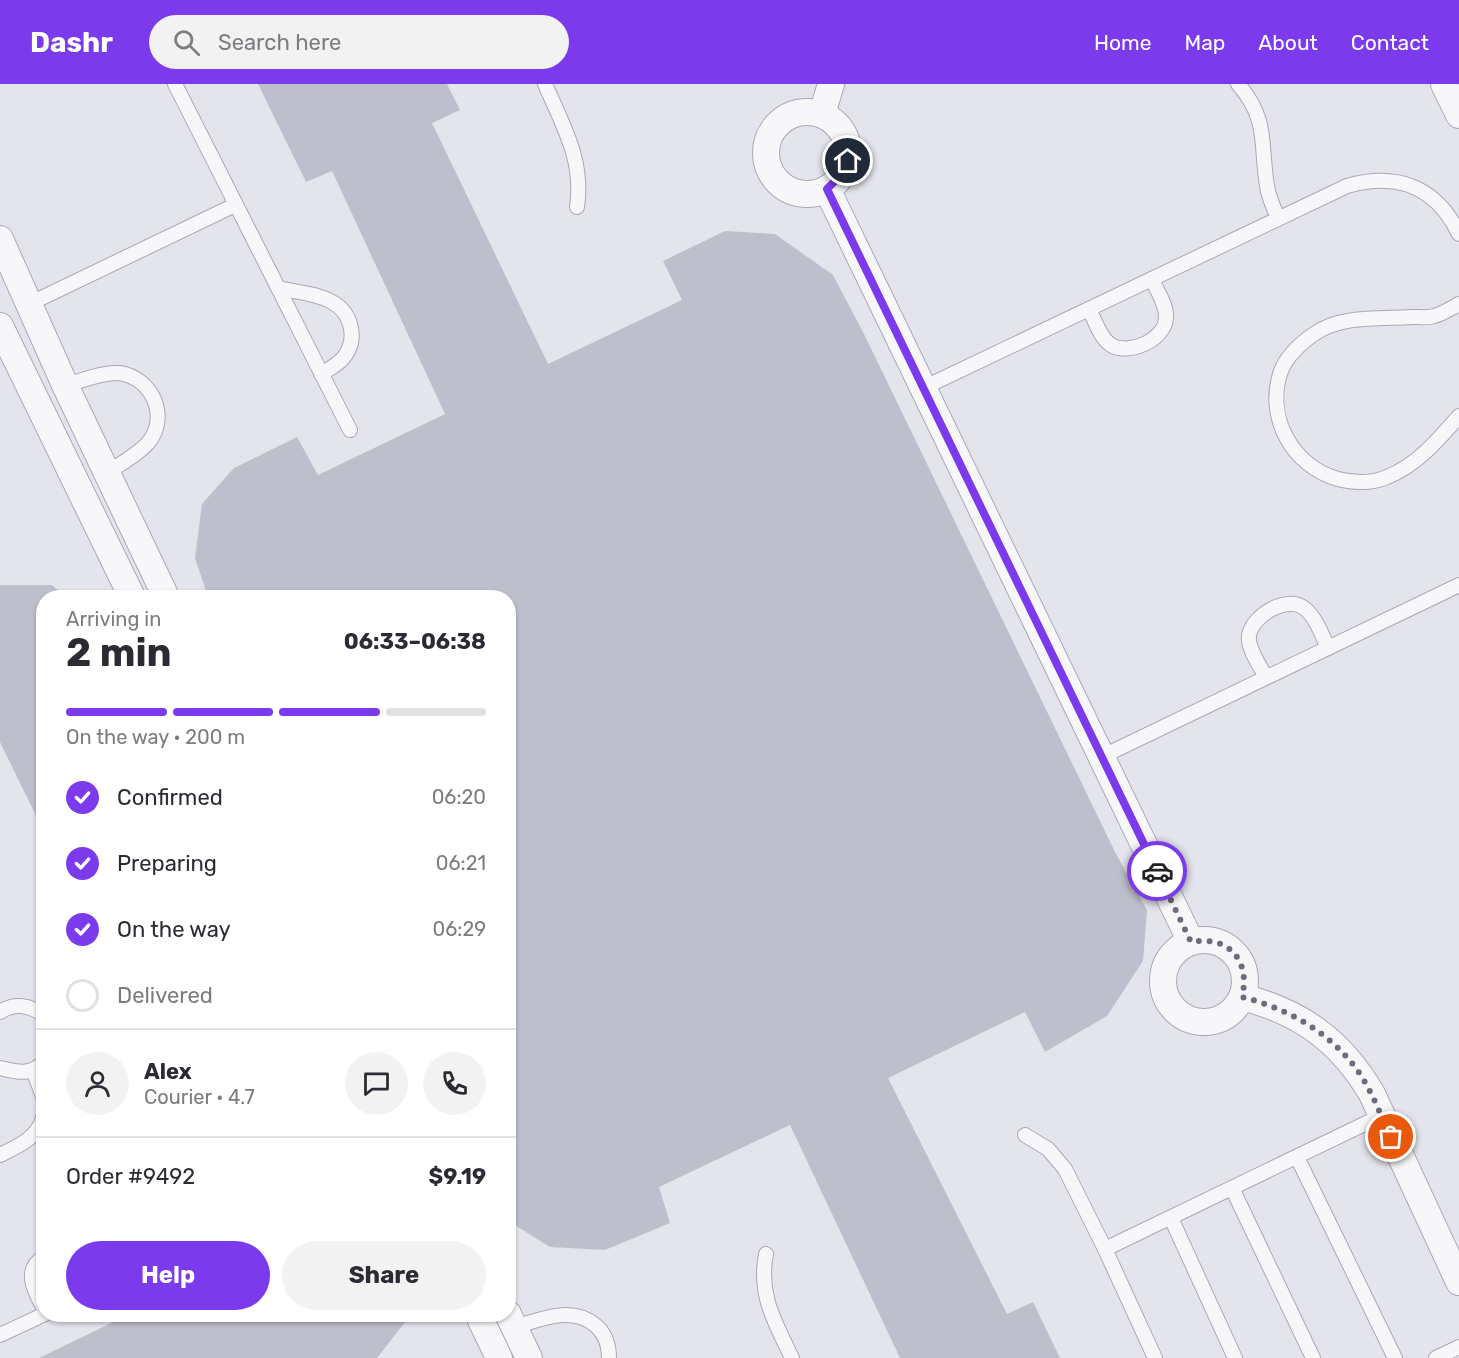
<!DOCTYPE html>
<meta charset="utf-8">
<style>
:root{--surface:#fff;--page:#f2f2f3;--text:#2b2b33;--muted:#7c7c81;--line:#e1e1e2;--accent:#7c3aed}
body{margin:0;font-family:Rubik,sans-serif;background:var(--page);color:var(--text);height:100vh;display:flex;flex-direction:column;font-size:22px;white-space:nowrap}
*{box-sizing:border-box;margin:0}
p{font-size:20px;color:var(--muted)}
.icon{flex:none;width:33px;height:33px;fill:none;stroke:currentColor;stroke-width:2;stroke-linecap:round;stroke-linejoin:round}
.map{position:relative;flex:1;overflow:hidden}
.panel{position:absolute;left:36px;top:506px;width:480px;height:732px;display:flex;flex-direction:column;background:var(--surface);border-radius:24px;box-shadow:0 2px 4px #0004}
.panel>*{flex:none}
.pin{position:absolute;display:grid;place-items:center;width:51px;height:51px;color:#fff;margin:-26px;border:3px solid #fff;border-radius:50%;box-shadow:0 2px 6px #0007}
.courier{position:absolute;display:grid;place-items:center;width:60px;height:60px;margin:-30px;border:4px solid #7c3aed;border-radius:50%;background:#fff;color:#222;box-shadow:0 2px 8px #0007}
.summary em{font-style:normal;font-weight:700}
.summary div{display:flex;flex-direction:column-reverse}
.summary{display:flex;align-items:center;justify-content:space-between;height:102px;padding:0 30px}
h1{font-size:39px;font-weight:700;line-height:45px}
.bar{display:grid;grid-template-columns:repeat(4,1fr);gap:9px 6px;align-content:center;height:72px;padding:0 30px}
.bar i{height:8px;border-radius:4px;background:var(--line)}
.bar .selected{background:var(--accent)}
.bar p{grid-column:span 4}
.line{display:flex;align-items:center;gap:15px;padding:0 30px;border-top:2px solid var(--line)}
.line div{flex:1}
.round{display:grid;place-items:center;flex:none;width:63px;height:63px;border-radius:32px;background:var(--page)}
ol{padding:0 30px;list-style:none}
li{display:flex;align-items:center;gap:18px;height:66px}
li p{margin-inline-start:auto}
li .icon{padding:6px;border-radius:50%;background:var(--accent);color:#fff;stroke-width:4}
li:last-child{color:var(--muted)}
li i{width:33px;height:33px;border:3px solid var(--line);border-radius:50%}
.cta{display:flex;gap:12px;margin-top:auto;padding:12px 30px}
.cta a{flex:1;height:69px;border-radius:36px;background:var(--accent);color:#fff;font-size:24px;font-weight:700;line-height:69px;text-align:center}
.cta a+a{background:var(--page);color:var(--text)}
header{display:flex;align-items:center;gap:36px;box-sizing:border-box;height:84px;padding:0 30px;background:var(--accent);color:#fff}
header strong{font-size:28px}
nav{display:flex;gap:33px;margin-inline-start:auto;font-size:21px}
.search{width:420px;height:54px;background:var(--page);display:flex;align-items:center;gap:15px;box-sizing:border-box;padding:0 21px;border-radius:33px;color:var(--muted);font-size:22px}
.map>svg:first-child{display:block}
.building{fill:#bebfcc}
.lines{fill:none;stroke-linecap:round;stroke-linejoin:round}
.lane-casing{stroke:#a9a9b6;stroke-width:16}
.street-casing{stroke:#a9a9b6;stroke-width:28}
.lane{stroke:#f7f7fa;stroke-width:14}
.street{stroke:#f7f7fa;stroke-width:26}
.done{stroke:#6c6c7f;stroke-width:6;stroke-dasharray:0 10.8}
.route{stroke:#7c3aed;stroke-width:8}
</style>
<header>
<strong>Dashr</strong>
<div class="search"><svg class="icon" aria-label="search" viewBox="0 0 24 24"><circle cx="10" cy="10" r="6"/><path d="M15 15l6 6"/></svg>Search here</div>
<nav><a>Home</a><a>Map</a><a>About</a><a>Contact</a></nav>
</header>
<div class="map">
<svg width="1459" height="1274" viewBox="0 0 1459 1274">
<rect width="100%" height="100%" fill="#e4e4ec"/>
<g class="building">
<polygon points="258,0 447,0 460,26 432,39 548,280 682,216 663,177 725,147 775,150 833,191 864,250 1116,770 1147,826 1143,877 1107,932 1045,968 1025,928 888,994 1007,1230 1033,1218 1060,1274 900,1274 790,1041 659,1103 670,1139 605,1166 550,1163 510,1138 508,513 208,513 195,474 202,420 234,384 297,353 318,391 445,330 332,87 306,98"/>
<polygon points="0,501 52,501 66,513 44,513 44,748 0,658"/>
<polygon points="130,1230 409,1230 409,1233 377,1274 39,1274"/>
</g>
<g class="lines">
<defs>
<g id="lane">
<polyline points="175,0 350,346"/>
<path d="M 545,0 C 563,42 584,76 577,123"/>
<path d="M 1238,0 C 1271,38 1259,64 1268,107 C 1270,116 1274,125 1278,134"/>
<path d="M 278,204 C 295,208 317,209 332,218 C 352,229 358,255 344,273 C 338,281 329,285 321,290"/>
<polyline points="29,220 235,121"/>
<path d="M 1459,220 C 1451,224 1443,230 1434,232 C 1428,234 1419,233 1412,233 C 1380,235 1341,231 1314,250 C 1301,259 1287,272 1281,287 C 1265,333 1292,382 1338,395 C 1354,399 1371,400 1387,393 C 1417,381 1438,356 1459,332"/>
<path d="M 1089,225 C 1095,236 1100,254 1111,261 C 1128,272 1165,256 1166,234 C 1167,221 1157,207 1152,195"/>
<path d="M 65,301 C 82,297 102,288 119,289 C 152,293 170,333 148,359 C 137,371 120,380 107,389"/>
<path d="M 923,304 L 1347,102 C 1396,88 1436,102 1459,150"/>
<path d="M 1266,593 C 1260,582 1247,564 1249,551 C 1253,531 1287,511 1304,524 C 1316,533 1322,551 1328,564"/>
<polyline points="1101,673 1459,501"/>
<path d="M 0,928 C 14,918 31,921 44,932"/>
<path d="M 0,984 C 17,988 30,992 44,978"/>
<polyline points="33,986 44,1015"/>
<polyline points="1025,1051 1048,1065 1065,1085 1105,1165 1155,1274"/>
<path d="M 0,1071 C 20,1061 38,1054 44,1031"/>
<polyline points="1297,1073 1395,1274"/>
<polyline points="1232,1104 1313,1274"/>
<polyline points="1171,1134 1235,1274"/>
<polyline points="1105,1165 1381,1032"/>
<path d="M 766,1170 C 758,1211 775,1238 792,1274"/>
<path d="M 44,1173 C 22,1186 35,1208 44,1225"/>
<path d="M 514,1243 C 540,1236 571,1221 595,1241 C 605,1249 609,1261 609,1274"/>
<polyline points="0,1251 45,1230"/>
<polyline points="1436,1274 1459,1263"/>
</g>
<g id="street">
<polyline points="1444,0 1459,31"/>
<circle cx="807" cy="69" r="41"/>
<polyline points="822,30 831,0"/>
<polyline points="827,105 1191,858"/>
<polyline points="0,155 65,301 166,513"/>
<polyline points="0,242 132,513"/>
<circle cx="1204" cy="897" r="41"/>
<path d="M 1242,913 C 1301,928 1341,957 1372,1010 L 1459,1198"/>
<polyline points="478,1230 499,1274"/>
<polyline points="508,1230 529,1274"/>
</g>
</defs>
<use href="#lane" class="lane-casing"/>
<use href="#street" class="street-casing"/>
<use href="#lane" class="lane"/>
<use href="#street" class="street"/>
</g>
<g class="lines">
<path class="done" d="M 1157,787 L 1191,858 C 1228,851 1251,876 1242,913 C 1289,925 1332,949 1360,990 C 1373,1010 1381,1032 1391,1053"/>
<polyline class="route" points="848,77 844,88 827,105 1157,787"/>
</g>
</svg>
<div class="pin" style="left:1391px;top:1053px;background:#ea580c"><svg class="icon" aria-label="bag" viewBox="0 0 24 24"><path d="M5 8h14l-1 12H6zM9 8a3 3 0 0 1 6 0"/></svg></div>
<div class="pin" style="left:848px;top:77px;background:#1f2937"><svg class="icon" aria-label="home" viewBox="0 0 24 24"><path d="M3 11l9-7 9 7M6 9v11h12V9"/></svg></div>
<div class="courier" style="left:1157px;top:787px"><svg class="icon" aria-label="car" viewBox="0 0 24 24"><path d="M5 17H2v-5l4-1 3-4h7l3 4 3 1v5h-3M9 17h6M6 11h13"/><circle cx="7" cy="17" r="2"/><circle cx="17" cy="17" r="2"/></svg></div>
<section class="panel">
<div class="summary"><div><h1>2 min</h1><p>Arriving in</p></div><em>06:33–06:38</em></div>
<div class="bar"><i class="selected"></i><i class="selected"></i><i class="selected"></i><i></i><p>On the way · 200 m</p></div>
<ol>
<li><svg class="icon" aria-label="check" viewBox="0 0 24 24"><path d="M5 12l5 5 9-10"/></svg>Confirmed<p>06:20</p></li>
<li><svg class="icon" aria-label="check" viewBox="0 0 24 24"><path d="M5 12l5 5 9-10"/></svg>Preparing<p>06:21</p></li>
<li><svg class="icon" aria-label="check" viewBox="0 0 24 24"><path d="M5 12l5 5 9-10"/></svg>On the way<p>06:29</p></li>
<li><i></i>Delivered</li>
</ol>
<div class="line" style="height:108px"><a class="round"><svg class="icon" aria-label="person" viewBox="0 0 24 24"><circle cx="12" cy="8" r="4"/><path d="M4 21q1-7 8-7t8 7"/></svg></a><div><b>Alex</b><p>Courier · 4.7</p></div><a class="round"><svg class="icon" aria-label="chat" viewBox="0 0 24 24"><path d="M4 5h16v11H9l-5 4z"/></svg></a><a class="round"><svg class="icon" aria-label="phone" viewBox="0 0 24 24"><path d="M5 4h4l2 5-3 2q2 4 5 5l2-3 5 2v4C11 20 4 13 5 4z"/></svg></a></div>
<div class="line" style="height:78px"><div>Order #9492</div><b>$9.19</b></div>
<div class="cta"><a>Help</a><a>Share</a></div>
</section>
</div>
